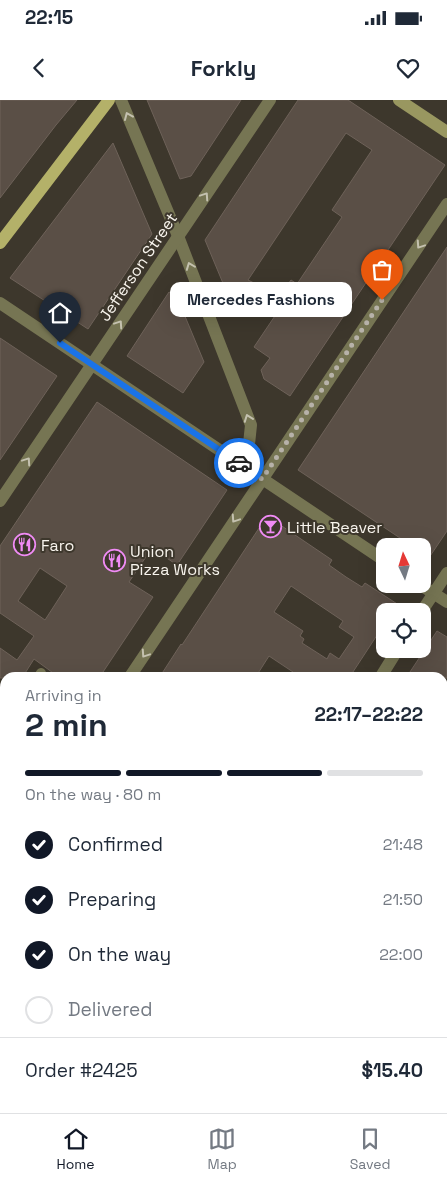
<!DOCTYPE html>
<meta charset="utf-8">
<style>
:root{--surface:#fff;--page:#f2f2f3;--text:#1f2937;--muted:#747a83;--line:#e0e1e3;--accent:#111827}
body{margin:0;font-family:"Space Grotesk",sans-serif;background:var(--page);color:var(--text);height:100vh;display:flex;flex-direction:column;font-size:19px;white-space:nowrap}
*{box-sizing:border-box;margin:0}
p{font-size:16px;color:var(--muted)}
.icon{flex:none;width:28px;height:28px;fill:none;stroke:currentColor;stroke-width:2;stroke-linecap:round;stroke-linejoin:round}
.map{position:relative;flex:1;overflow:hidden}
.sheet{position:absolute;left:0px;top:572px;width:448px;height:441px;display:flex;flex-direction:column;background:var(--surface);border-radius:15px 15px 0 0;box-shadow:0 5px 20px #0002}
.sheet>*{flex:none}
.needle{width:32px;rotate:356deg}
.fabs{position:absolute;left:376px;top:438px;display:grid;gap:10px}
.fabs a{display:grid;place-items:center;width:55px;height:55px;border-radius:10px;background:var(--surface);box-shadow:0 5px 20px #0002;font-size:25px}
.pin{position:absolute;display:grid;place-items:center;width:42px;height:42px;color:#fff;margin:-51px -21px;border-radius:50% 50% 50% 0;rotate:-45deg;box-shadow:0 0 5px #0007}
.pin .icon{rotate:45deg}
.courier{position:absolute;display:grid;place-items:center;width:50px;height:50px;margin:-25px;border:4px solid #1a73e8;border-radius:50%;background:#fff;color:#222;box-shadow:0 1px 6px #0007}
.bubble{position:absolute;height:35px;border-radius:10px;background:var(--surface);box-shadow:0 5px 20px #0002;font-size:16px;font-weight:800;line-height:35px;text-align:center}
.head em{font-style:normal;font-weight:800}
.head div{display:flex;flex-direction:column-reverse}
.head{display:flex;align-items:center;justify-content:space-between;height:85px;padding:0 25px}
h1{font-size:32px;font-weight:800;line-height:38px}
.bar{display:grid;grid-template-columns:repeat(4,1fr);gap:8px 5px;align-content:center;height:60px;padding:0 25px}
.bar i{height:6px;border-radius:4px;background:var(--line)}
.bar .active{background:var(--accent)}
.bar p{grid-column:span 4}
.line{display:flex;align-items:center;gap:12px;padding:0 25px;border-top:1px solid var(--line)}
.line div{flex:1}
ol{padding:0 25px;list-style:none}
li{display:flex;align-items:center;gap:15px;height:55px}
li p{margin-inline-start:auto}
li .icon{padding:5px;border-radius:50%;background:var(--accent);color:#fff;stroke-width:4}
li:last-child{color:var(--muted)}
li i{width:28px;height:28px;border:2px solid var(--line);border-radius:50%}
.status{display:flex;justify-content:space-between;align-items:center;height:35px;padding:0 25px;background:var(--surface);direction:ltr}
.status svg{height:14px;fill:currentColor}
header{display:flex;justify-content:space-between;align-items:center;height:65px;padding:0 25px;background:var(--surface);font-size:22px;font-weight:800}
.menu{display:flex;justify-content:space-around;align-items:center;height:70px;border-top:1px solid var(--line);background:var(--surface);font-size:14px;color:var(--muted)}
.menu a{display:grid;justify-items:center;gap:2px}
.menu .active{color:var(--accent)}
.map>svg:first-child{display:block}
.built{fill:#473e2d}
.building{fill:#5a4f46;stroke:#6e6259;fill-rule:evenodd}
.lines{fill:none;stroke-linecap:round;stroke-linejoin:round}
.lane{stroke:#767553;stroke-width:10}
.street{stroke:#767553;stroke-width:12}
.secondary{stroke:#999760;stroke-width:12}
.primary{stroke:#b4b169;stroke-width:12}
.oneway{stroke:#c4c1af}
.done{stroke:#b7b2a9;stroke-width:5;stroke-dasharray:0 9}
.route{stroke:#1a73e8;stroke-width:6}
.labels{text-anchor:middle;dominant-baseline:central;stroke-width:4;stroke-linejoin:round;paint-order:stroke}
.street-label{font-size:16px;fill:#f8f4ed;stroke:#3d372c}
.poi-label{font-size:16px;fill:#f8f4ed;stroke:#3d372c;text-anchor:start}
</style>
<div class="status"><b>22:15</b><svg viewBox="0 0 49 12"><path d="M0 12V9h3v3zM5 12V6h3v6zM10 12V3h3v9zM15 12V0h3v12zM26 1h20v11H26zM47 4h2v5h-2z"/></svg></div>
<header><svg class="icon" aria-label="back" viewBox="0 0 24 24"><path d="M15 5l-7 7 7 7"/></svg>Forkly<svg class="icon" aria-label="heart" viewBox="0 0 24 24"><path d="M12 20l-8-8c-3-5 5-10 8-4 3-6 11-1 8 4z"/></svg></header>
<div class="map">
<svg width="447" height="1013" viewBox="0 0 447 1013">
<rect width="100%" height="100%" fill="#3d372c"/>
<polygon class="built" points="364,1009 410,1009 407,1013 361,1013"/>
<g class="building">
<polygon points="0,0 77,0 56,25 0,98"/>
<polygon points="147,0 241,0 191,76 180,79"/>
<polygon points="298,0 348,0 445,65 290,296 264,279 261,270 270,258 254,247 289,195 283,191 291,180 297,184 342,117 332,110 372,50 346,33 248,180 254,183 235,212 205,140"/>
<polygon points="113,43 152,134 88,229 10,178"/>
<polygon points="447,147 447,431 422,468 422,446 412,446 298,370"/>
<polygon points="169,192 177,197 204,262 183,293 127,256"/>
<polygon points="0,238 57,276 0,360"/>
<path d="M 97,302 L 227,390 L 177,465 L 152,448 L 129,482 L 153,497 L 99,578 L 60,578 L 34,559 L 22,578 L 0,578 L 0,548 L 17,560 L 34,536 L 0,513 L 0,446 ZM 40,468 L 67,486 L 45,520 L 18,501 Z"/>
<path d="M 267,416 L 332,460 L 329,465 L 346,477 L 362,487 L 365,483 L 408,511 L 385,511 L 385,523 L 349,578 L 289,578 L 293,572 L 269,556 L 255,578 L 159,578 L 181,544 L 182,545 ZM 291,486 L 343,521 L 339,527 L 354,537 L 339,559 L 330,553 L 327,559 L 302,543 L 304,539 L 300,536 L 303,531 L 274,512 Z"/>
<polygon points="437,531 447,537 447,578 406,578"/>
</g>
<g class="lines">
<g class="lane">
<polyline points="38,578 41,573"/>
<polyline points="0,633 5,626"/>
</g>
<g class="street">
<polyline points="121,0 178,136 251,325 249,344 236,361"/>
<polyline points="0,203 385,461"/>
<polyline points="0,401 270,0"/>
<polyline points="419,484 447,502"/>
<polyline points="422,511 447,473"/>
<polyline points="129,578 447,104"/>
<polyline points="380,578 398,549"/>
<polyline points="0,659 5,663"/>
<polyline points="0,773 5,765"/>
<polyline points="442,849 447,842"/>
<polyline points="442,973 447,976"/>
<polyline points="90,1013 93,1009"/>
<polyline points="334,1013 337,1009"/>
</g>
<polyline class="secondary" points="399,0 447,32"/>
<polyline class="primary" points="0,143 109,0"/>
</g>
<defs><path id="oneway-chevron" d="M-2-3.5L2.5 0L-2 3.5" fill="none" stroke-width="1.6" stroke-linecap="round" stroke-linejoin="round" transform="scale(1.25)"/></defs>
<g class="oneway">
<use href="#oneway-chevron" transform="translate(128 16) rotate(-113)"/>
<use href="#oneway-chevron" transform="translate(205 96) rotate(-56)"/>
<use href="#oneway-chevron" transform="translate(420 145) rotate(124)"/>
<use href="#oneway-chevron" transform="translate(190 166) rotate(-111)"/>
<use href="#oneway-chevron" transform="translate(119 224) rotate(-56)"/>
<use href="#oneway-chevron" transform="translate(248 318) rotate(-110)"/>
<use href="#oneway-chevron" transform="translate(27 361) rotate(-56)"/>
<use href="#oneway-chevron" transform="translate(235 419) rotate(124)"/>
<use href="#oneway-chevron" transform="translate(145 554) rotate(124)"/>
</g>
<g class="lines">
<polyline class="done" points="239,363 262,379 382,200"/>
<polyline class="route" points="60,243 239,363"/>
</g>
<defs>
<symbol id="bar-ring" viewBox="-11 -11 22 22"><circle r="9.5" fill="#3d372c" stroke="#f08bf5" stroke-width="1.5"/><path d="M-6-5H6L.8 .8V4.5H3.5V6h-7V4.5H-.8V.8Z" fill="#f08bf5"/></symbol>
<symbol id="restaurant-ring" viewBox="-11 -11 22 22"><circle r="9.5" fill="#3d372c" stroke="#f08bf5" stroke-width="1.5"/><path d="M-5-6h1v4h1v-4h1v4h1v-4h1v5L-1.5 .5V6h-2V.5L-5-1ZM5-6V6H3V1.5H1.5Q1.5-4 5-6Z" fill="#f08bf5"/></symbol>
</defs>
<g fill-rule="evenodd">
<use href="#bar-ring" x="258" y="414" width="25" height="25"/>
<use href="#restaurant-ring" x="12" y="432" width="25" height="25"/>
<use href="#restaurant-ring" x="102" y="448" width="25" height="25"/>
</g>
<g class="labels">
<g class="street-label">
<text transform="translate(138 167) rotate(-56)">Jefferson Street</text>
</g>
<g class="poi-label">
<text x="287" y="427">Little Beaver</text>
<text x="41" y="445">Faro</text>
<text x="130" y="451">Union<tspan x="130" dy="18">Pizza Works</tspan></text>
</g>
</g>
</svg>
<div class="fabs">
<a><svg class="needle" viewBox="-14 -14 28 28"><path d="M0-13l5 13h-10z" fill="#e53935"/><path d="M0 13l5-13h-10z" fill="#747a83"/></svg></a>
<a><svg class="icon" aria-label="locate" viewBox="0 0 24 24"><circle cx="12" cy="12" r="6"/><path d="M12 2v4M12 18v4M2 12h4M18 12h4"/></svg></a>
</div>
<div class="pin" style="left:382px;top:200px;background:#ea580c"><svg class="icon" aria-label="bag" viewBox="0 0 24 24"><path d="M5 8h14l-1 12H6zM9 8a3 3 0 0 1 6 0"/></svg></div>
<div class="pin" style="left:60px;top:243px;background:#1f2937"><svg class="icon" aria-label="home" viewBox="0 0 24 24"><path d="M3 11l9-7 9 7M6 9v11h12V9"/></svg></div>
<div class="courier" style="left:239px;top:363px"><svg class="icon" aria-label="car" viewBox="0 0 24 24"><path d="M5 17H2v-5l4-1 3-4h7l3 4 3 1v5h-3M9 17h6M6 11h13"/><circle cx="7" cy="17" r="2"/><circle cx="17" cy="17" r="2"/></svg></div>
<div class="bubble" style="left:170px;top:182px;width:182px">Mercedes Fashions</div>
<section class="sheet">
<div class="head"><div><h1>2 min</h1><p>Arriving in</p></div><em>22:17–22:22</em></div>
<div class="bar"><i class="active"></i><i class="active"></i><i class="active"></i><i></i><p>On the way · 80 m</p></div>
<ol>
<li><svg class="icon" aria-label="check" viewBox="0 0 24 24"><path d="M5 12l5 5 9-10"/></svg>Confirmed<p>21:48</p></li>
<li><svg class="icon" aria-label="check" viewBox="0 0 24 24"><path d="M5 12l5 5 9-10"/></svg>Preparing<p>21:50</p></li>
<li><svg class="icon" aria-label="check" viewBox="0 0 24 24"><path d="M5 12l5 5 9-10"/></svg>On the way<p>22:00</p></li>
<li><i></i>Delivered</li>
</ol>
<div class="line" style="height:65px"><div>Order #2425</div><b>$15.40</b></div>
</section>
</div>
<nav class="menu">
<a class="active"><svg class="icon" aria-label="home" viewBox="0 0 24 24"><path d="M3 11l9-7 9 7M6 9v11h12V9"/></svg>Home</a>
<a><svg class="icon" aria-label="map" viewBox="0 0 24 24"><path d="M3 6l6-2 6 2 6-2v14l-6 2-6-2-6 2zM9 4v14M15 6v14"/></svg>Map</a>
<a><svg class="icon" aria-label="saved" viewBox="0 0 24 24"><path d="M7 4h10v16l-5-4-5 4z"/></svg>Saved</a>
</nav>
